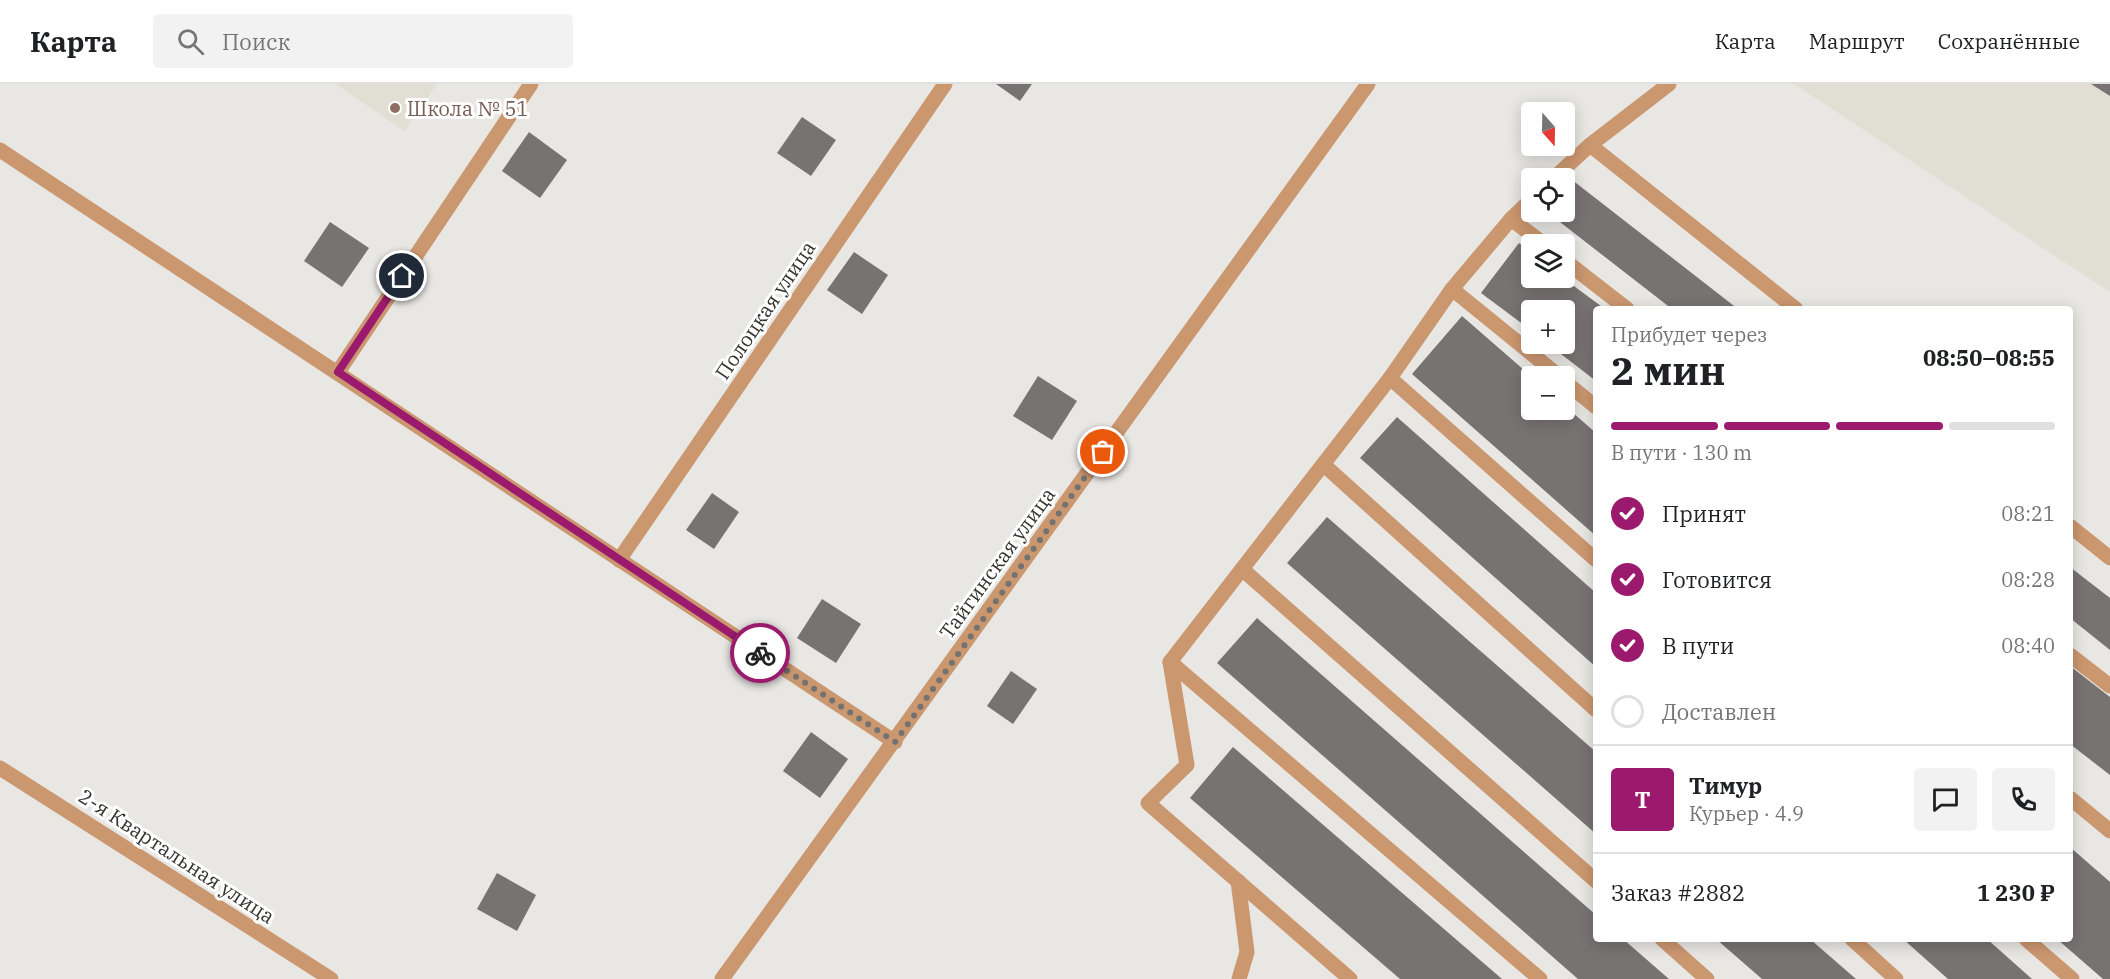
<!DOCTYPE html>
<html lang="ru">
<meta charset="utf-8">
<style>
:root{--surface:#fff;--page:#f2f2f2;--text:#202124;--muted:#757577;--line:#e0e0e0;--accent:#9c1a6d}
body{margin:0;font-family:"IBM Plex Serif",serif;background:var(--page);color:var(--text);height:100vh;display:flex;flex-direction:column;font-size:22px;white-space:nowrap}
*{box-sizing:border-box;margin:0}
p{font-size:20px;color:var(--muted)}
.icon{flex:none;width:33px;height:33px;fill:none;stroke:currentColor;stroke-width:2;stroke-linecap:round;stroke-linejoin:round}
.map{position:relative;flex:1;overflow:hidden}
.sheet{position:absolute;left:1593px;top:222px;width:480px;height:636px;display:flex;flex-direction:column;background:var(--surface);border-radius:6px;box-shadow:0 3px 15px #0003}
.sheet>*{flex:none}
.needle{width:39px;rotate:160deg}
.fabs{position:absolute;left:1521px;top:18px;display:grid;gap:12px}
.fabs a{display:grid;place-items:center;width:54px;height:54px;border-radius:6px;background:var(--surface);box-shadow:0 3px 15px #0003;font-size:30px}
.pin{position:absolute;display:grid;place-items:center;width:51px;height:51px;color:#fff;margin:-26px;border:3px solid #fff;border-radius:50%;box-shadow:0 2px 6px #0007}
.courier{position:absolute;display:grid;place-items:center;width:60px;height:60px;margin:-30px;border:4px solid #9c1a6d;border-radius:50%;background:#fff;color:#222;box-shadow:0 2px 8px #0007}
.summary em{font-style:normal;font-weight:700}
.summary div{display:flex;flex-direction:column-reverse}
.summary{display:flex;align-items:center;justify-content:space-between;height:102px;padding:0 18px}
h1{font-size:39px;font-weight:700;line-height:45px}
.bar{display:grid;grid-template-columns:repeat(4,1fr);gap:9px 6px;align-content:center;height:72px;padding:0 18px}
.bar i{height:8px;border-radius:4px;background:var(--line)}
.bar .on{background:var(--accent)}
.bar p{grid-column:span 4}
.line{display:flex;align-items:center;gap:15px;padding:0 18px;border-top:2px solid var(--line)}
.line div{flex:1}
.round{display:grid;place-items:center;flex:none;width:63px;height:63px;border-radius:6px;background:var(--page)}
ol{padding:0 18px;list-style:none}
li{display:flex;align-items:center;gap:18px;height:66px}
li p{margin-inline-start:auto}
li .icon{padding:6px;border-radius:50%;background:var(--accent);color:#fff;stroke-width:4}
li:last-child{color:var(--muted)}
li i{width:33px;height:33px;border:3px solid var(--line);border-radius:50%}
header{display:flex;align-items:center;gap:36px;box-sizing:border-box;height:84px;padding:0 30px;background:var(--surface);border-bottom:2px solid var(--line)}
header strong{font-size:28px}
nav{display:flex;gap:33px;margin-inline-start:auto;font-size:21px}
.search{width:420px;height:54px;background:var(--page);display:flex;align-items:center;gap:15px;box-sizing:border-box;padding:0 21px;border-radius:6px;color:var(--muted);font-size:22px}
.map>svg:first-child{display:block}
.built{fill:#e1ded3}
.building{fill:#777372}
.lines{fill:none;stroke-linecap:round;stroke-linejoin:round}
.minor{stroke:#cb976f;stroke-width:15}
.done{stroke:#727270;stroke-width:6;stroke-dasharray:0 10.8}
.route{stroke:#9c1a6d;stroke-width:8}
.education-dot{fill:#8d6e63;stroke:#fff;stroke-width:2}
.labels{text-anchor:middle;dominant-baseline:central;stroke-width:6;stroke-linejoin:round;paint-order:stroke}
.education-label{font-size:20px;fill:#785e54;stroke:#fff;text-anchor:start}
.street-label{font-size:20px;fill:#333331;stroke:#fff}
</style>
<header>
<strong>Карта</strong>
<div class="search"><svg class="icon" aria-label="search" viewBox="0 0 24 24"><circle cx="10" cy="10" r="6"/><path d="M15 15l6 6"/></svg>Поиск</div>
<nav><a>Карта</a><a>Маршрут</a><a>Сохранённые</a></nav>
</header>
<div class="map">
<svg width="2110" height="895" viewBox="0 0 2110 895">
<rect width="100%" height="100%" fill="#e8e7e4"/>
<g class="built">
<polygon points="336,0 437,0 404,47"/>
<polygon points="1794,0 2110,0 2110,208"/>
</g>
<g class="building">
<polygon points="996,0 1032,0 1020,17"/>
<polygon points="2091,0 2110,0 2110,12"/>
<polygon points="802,33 836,56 811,92 777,69"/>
<polygon points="529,48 567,76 540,114 502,87"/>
<polygon points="1567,92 1738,225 1672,225 1547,128 1564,128 1564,96"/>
<polygon points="330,138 369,164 342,203 304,177"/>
<polygon points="1519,159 1532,169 1532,194 1563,194 1605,225 1596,225 1596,297 1548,260 1564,260 1564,226 1532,226 1532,247 1481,209"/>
<polygon points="854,168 888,191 862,230 827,206"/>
<polygon points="1462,232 1532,293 1532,326 1564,326 1564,321 1596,349 1596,452 1412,290"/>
<polygon points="1038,292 1077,317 1052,356 1013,332"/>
<polygon points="1397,333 1596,509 1596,583 1360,374"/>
<polygon points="712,409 739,428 714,465 686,446"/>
<polygon points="1327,433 1596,668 1596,750 1287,479"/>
<polygon points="2070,483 2110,514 2110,566 2070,534"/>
<polygon points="822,515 861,540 836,579 797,554"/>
<polygon points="1257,534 1596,831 1596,855 1623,855 1669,895 1578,895 1217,579"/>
<polygon points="2070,582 2110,613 2110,691 2070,660"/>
<polygon points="1011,587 1037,605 1013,640 987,622"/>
<polygon points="811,648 848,675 820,714 783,687"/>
<polygon points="1233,663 1502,895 1400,895 1190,714"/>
<polygon points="2070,763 2110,798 2110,895 2103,895 2057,855 2070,855"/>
<polygon points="497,789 536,811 517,847 477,825"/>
<polygon points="1716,855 1810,855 1856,895 1762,895"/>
<polygon points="1903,855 1987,855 2032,895 1948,895"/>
</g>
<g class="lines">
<g class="minor">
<polyline points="1590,61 1669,0"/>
<polyline points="0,66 895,658"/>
<polyline points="1554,94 1590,61 1796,225"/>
<polyline points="1532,115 1511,135 1544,160"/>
<polyline points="1564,176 1627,225"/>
<polyline points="1452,205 1559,292"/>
<polyline points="338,288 531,0"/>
<polyline points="1390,294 1596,476"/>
<polyline points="1564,297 1596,323"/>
<polyline points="1324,381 1596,626"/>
<polyline points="2070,442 2110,474"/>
<polyline points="619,476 945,0"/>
<polyline points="1242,485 1596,797"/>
<polyline points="2070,571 2110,602"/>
<polyline points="1170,578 1540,895"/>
<polyline points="0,684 331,895"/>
<polyline points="2070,714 2110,747"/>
<polyline points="1238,797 1247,868 1239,895"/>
<polyline points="1662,855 1707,895"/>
<polyline points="1852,855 1896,895"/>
<polyline points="2026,855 2072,895"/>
<polyline points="722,895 1368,0"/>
<polyline points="1350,895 1148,719 1187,681 1170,578 1390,294 1452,205 1511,135"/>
</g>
</g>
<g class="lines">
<polyline class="done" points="760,569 895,658 1103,368"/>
<polyline class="route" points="402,192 338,288 760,569"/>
</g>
<circle class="education-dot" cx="395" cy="24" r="6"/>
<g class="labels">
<g class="education-label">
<text x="407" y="24">Школа № 51</text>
</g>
<g class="street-label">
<text transform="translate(765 226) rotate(-56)">Полоцкая улица</text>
<text transform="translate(997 479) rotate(-54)">Тайгинская улица</text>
<text transform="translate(177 772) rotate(33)">2-я Квартальная улица</text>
</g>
</g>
</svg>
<div class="fabs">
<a><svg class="needle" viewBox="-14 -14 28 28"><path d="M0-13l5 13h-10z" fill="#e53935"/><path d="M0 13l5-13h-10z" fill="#757577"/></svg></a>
<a><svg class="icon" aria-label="locate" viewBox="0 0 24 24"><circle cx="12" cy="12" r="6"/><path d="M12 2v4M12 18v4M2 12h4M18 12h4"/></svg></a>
<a><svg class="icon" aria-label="layers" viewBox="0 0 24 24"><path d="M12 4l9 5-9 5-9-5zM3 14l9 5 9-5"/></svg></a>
<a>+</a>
<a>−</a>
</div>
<div class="pin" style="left:1103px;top:368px;background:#ea580c"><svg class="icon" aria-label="bag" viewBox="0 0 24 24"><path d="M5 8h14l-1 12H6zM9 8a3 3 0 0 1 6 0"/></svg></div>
<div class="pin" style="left:402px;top:192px;background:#1f2937"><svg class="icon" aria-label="home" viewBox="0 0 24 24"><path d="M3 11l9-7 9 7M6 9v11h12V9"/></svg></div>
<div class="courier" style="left:760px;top:569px"><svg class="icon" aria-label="bike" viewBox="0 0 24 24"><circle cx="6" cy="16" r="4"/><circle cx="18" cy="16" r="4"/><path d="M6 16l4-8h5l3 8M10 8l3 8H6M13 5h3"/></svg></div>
<section class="sheet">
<div class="summary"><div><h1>2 мин</h1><p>Прибудет через</p></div><em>08:50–08:55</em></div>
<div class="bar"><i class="on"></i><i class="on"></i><i class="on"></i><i></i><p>В пути · 130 m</p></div>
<ol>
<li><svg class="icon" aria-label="check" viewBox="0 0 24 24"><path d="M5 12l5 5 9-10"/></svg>Принят<p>08:21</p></li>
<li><svg class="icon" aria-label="check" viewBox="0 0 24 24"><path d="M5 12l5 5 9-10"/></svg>Готовится<p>08:28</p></li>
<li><svg class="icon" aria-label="check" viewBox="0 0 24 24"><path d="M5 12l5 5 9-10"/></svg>В пути<p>08:40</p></li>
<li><i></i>Доставлен</li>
</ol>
<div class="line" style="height:108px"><b class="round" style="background:var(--accent);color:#fff">Т</b><div><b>Тимур</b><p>Курьер · 4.9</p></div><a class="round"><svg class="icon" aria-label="chat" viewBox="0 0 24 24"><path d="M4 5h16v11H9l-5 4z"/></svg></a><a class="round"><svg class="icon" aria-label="phone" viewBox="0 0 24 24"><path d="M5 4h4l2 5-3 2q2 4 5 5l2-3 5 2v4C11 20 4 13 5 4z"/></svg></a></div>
<div class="line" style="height:78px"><div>Заказ #2882</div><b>1 230 ₽</b></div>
</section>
</div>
